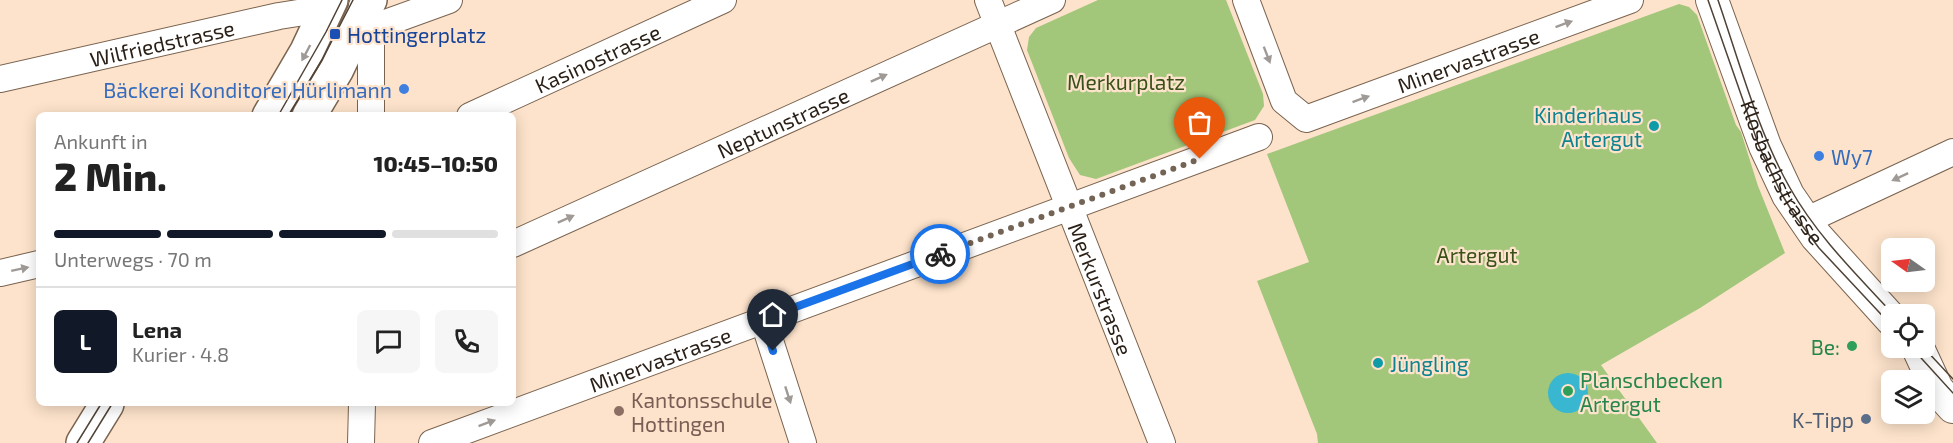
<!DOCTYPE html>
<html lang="de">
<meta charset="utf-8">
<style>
:root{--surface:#fff;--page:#f6f6f6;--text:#222;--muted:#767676;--line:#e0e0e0;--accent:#111827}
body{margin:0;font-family:"Exo 2",sans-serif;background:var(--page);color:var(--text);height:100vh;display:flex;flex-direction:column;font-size:22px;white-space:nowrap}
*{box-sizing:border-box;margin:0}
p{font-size:20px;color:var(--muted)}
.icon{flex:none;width:33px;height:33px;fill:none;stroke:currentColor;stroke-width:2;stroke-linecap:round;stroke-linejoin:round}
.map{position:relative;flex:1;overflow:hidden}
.sheet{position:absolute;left:36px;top:112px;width:480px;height:294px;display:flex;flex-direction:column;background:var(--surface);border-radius:9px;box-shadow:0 3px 15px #0003}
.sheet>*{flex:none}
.needle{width:39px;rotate:284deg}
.tools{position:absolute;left:1881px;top:238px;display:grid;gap:12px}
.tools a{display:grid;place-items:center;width:54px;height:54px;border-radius:9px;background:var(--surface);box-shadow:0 3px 15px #0003;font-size:30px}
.pin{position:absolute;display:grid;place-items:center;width:51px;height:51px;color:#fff;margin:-62px -26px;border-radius:50% 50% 50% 0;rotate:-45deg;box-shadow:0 0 6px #0007}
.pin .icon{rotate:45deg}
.courier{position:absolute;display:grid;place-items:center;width:60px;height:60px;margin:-30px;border:4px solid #1a73e8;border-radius:50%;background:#fff;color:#222;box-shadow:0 2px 8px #0007}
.head em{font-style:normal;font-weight:800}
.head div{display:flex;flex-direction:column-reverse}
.head{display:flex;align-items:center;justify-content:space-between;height:102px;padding:0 18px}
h1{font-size:39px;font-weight:800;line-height:45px}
.bar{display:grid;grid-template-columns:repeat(4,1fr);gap:9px 6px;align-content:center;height:72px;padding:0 18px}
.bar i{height:8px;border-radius:4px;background:var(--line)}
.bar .on{background:var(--accent)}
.bar p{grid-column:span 4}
.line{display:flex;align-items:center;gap:15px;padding:0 18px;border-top:2px solid var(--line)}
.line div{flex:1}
.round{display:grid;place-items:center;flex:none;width:63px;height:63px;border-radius:9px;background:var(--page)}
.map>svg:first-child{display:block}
.green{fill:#a2c67a}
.water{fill:#39b7d0}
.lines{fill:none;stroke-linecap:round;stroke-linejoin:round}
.minor-casing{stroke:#7a634f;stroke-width:28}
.tertiary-casing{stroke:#7a634f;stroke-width:34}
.secondary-casing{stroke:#7a634f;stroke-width:36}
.minor{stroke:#fff;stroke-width:26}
.tertiary{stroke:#fff;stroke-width:32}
.secondary{stroke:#fff;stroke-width:33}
.tram{stroke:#4f4236;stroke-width:1.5}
.oneway{fill:#9f9a96}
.done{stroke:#736455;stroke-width:6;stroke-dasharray:0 10.8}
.route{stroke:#1a73e8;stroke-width:8}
.transit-dot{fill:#1a4fb4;stroke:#fde3cb;stroke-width:2}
.shop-dot{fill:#3f7fe0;stroke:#fde3cb;stroke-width:2}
.culture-dot{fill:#0f9aa8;stroke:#fde3cb;stroke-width:2}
.leisure-dot{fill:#2e9e5b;stroke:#fde3cb;stroke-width:2}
.education-dot{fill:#8d6e63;stroke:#fde3cb;stroke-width:2}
.service-dot{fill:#5c6f8a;stroke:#fde3cb;stroke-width:2}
.labels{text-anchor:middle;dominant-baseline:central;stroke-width:4.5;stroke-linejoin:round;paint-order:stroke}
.transit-label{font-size:21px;fill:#164399;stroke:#fde3cb;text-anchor:start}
.street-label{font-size:21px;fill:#291f16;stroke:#fde3cb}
.park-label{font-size:21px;fill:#395019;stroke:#fde3cb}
.shop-label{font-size:21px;fill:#366cbe;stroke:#fde3cb;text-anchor:end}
.culture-label{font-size:21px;fill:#0d838f;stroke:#fde3cb;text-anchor:end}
.leisure-label{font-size:21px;fill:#27864d;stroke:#fde3cb;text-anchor:end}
.education-label{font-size:21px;fill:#785e54;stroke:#fde3cb;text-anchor:start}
.service-label{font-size:21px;fill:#4e5e75;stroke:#fde3cb;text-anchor:end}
</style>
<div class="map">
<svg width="1953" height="443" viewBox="0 0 1953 443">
<rect width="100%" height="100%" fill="#fde3cb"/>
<g class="green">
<polygon points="1098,0 1226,0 1263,94 1264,106 1255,120 1096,179 1080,175 1069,158 1027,50 1029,37 1036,28"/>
<polygon points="1679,4 1689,7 1697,15 1736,125 1741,132 1758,186 1785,253 1700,308 1601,365 1657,443 1318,443 1317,434 1257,281 1309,262 1267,154"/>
</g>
<circle class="water" cx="1568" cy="393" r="20"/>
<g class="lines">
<defs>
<g id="minor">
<path id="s1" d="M 988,0 L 1162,443"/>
<path id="s2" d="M 1246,0 L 1284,101 L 1306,119 L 1630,0"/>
<polyline points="362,6 371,45 371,116"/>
<polyline points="369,29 449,0"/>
<path id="s3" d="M 0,79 L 279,16 L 311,11 L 324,16"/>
<path id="s4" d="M 470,116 L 723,0"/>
<polyline points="1805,221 1953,152"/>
<path id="s5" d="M 513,244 L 1052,0"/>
<polyline points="0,273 39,264"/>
<polyline points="763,319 803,443"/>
<polyline points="361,443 362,404"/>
<path id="s6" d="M 432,443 L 1259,137"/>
</g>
<g id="tertiary">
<path id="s7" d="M 1712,0 L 1765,146 L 1788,195 L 1816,236 L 1892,320"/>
<polyline points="1918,348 1937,389 1953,407"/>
</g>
<g id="secondary">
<polyline points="269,116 307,51 331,0"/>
<polyline points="309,116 337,69 370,0"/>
<polyline points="83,443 107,404"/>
</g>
</defs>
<use href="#minor" class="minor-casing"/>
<use href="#tertiary" class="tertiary-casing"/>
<use href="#secondary" class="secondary-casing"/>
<use href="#minor" class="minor"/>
<use href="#tertiary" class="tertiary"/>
<use href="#secondary" class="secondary"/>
<g class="tram">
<polyline points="1708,0 1759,146 1781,193 1795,216 1819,248 1892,326"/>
<path d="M 1718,0 C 1739,61 1758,132 1790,188 C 1817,236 1857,275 1894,315"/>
<polyline points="278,116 326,32 342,0"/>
<polyline points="288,116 322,60 353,0"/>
<polyline points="1912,348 1953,393"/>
<polyline points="1924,348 1953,379"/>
<polyline points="77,443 101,404"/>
<polyline points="88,443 112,404"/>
</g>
</g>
<defs><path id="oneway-solid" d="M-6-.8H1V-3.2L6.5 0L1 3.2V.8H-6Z" transform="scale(1.5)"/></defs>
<g class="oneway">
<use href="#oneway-solid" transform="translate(1564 24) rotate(-20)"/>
<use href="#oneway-solid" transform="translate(306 53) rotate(118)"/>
<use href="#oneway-solid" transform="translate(1267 55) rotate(69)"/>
<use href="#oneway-solid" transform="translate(879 78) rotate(-24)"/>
<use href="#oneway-solid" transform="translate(1361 99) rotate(-20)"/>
<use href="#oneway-solid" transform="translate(1900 177) rotate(155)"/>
<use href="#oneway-solid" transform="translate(566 219) rotate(-24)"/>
<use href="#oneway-solid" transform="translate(20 269) rotate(-12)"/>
<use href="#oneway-solid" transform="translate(788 395) rotate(72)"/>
<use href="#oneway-solid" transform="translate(487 423) rotate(-20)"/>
</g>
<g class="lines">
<polyline class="done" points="940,254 1200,159"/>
<polyline class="route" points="773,351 763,319 940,254"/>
</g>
<rect class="transit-dot" x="329" y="28" width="12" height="12" rx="3"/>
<g class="shop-dot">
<circle cx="404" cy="89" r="6"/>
<circle cx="1819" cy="156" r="6"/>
</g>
<g class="culture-dot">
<circle cx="1654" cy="126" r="6"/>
<circle cx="1378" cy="363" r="6"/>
</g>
<g class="leisure-dot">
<circle cx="1852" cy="346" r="6"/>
<circle cx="1568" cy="391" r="6"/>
</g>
<circle class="education-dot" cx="619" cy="411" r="6"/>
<circle class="service-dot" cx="1866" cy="419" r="6"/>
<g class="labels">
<g class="transit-label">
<text x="347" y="34">Hottingerplatz</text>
</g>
<g class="street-label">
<text stroke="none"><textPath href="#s3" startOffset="166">Wilfriedstrasse</textPath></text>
<text stroke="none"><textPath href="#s4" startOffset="140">Kasinostrasse</textPath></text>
<text stroke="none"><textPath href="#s2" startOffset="309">Minervastrasse</textPath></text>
<text stroke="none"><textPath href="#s5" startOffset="296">Neptunstrasse</textPath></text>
<text stroke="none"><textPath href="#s7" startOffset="186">Klosbachstrasse</textPath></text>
<text stroke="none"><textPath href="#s1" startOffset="310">Merkurstrasse</textPath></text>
<text stroke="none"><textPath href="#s6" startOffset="243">Minervastrasse</textPath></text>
</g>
<g class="park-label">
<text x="1126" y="81">Merkurplatz</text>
<text x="1477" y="254">Artergut</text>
</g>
<g class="shop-label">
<text x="392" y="89">Bäckerei Konditorei Hürlimann</text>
<text x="1831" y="156" text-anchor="start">Wy7</text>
</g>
<g class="culture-label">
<text x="1642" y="114">Kinderhaus<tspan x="1642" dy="24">Artergut</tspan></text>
<text x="1390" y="363" text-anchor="start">Jüngling</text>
</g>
<g class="leisure-label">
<text x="1840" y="346">Be:</text>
<text x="1580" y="379" text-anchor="start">Planschbecken<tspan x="1580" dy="24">Artergut</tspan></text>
</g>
<g class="education-label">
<text x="631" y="399">Kantonsschule<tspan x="631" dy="24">Hottingen</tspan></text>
</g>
<g class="service-label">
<text x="1854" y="419">K-Tipp</text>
</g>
</g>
</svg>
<div class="tools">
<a><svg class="needle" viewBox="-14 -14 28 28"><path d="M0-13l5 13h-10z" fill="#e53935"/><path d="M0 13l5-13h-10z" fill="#767676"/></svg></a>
<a><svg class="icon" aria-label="locate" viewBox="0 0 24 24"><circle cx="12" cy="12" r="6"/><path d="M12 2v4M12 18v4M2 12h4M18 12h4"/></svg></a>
<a><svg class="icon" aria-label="layers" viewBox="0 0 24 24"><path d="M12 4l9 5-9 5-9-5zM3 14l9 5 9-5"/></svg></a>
</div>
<div class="pin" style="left:1200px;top:159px;background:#ea580c"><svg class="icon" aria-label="bag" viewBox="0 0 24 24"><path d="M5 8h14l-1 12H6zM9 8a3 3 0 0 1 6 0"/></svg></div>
<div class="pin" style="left:773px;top:351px;background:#1f2937"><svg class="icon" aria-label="home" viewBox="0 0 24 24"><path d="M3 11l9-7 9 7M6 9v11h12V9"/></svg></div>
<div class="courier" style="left:940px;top:254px"><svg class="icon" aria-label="bike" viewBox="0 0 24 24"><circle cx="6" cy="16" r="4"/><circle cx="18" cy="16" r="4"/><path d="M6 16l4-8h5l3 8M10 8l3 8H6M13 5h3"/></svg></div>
<section class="sheet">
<div class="head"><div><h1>2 Min.</h1><p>Ankunft in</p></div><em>10:45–10:50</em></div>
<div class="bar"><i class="on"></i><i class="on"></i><i class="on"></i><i></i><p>Unterwegs · 70 m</p></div>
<div class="line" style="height:108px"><b class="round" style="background:var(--accent);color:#fff">L</b><div><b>Lena</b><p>Kurier · 4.8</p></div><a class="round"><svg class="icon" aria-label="chat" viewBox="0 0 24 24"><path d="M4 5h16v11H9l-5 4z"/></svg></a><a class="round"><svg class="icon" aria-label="phone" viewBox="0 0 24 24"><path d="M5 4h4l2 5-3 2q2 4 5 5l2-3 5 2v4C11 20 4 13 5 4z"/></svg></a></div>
</section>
</div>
